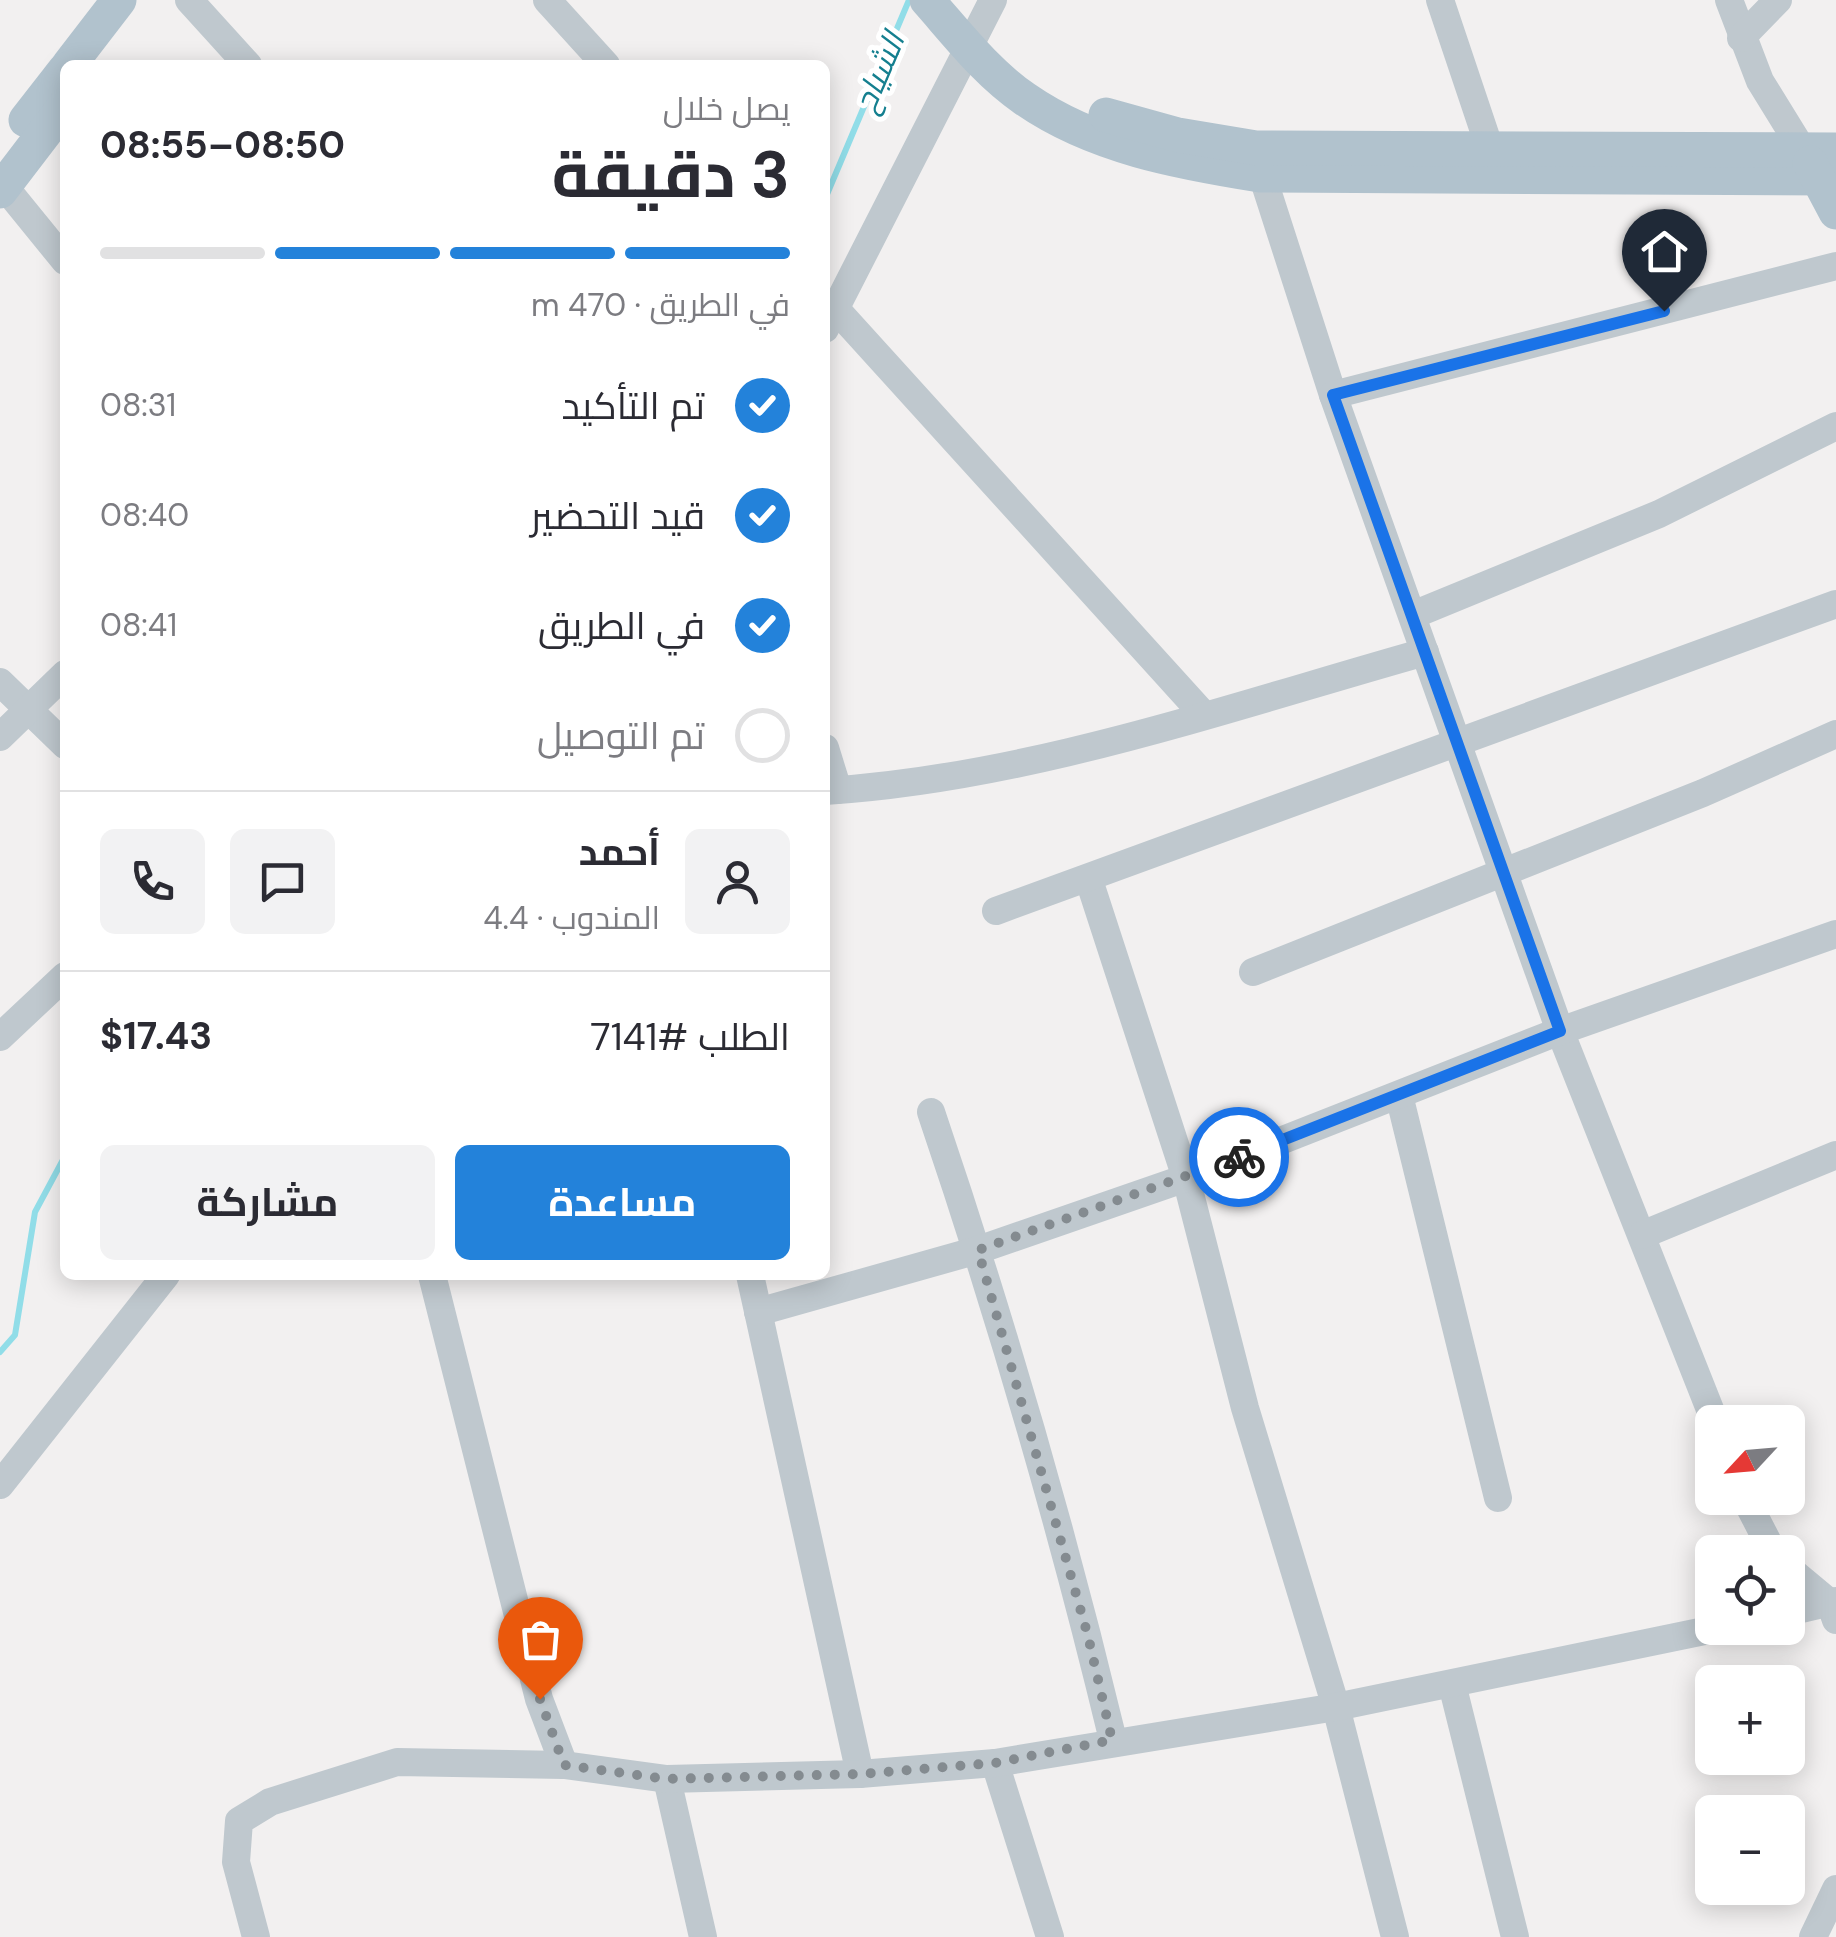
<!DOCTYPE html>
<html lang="ar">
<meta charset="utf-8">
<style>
:root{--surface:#fff;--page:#f2f2f3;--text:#2b2b33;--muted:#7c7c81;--line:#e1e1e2;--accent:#2382da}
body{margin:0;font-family:"DM Sans",Cairo,sans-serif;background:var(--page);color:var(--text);direction:rtl;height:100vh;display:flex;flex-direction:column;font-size:38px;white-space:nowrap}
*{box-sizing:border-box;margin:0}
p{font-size:32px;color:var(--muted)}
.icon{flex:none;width:55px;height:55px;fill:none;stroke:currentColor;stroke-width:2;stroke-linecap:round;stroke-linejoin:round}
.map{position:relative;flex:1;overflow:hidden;direction:ltr}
.details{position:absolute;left:60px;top:60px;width:770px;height:1220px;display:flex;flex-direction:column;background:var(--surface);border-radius:15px;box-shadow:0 5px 25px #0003;direction:rtl}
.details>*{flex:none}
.needle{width:65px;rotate:244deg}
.buttons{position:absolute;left:1695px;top:1405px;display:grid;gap:20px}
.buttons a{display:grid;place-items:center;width:110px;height:110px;border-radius:15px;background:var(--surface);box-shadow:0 5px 25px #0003;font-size:50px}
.pin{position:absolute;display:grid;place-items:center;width:85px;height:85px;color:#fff;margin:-102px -42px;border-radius:50% 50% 50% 0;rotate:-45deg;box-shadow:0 0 10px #0007}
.pin .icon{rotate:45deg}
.courier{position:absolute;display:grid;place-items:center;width:100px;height:100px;margin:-50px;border:8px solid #1a73e8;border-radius:50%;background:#fff;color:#222;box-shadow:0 2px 12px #0007}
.summary em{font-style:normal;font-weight:700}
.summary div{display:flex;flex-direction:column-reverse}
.summary{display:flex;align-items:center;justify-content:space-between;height:170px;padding:0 40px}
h1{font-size:65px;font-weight:700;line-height:75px}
.bar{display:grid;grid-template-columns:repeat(4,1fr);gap:15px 10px;align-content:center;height:120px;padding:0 40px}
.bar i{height:12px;border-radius:8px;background:var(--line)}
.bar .on{background:var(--accent)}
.bar p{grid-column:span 4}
.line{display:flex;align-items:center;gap:25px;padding:0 40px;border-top:2px solid var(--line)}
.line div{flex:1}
.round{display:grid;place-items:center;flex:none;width:105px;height:105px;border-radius:15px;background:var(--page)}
ol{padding:0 40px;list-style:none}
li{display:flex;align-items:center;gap:30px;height:110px}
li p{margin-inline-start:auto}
li .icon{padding:10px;border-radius:50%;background:var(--accent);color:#fff;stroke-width:4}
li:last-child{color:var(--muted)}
li i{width:55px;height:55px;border:5px solid var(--line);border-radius:50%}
.primary-button{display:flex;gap:20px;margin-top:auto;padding:20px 40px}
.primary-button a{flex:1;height:115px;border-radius:15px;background:var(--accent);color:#fff;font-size:40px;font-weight:700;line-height:115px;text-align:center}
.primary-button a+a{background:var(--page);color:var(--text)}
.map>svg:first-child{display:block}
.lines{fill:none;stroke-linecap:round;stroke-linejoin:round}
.stream{stroke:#91dde8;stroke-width:6}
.minor{stroke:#bfc8ce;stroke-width:28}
.major{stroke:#b1c2cd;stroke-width:35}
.done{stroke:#848b90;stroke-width:10;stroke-dasharray:0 18}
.route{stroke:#1a73e8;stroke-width:12}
.labels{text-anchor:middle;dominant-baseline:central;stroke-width:10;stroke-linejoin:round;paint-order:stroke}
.water-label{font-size:32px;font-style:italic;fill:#147f8f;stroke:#fff}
</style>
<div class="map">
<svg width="1836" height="1937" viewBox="0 0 1836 1937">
<rect width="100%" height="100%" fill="#f2f0f0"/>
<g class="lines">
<g class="stream">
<polyline points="825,199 909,0"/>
<polyline points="0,1352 15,1335 35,1212 65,1156"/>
</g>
<g class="minor">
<polyline points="189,0 248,65"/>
<polyline points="547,0 606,65"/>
<polyline points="1440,0 1489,146"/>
<polyline points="1729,0 1760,81 1802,149"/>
<polyline points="1741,38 1778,0"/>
<polyline points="1257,159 1333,395 1560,1031 1715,1422"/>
<polyline points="4,186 65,261"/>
<polyline points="834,307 1203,714"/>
<polyline points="825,329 993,0"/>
<polyline points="1333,395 1836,266"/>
<polyline points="1413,615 1659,514 1836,426"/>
<polyline points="0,682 65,745"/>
<polyline points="0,737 65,674"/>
<polyline points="825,748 838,790"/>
<path d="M 825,791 C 1029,778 1229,707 1425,652"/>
<polyline points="1089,880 1186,1178 1245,1408 1336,1707 1395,1937"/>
<polyline points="996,911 1836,604"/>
<polyline points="1253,972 1703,793 1836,734"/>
<polyline points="0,1037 65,976"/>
<polyline points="1399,1095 1498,1498"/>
<path d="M 931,1112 C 1001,1318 1062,1528 1113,1740"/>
<polyline points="1642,1235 1836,1155"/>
<polyline points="432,1275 539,1699 564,1765"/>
<polyline points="750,1275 860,1774"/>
<polyline points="758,1312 978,1250 1186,1178 1560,1031 1836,934"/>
<polyline points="0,1485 166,1275"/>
<polyline points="1745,1498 1773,1552"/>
<polyline points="1788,1568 1830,1603 1836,1620"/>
<polyline points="1788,1612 1836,1601"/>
<polyline points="1452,1684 1515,1937"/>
<polyline points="995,1763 1050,1937"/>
<polyline points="667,1779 703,1937"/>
<polyline points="256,1937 236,1862 239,1821 270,1802 397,1762 564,1765 667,1779 860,1774 995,1763 1336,1707 1719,1628"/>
<polyline points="1813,1937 1836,1889"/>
</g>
<g class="major">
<path d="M 927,0 C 958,35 986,72 1025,99 C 1094,147 1179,162 1260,175 L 1836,178"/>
<polyline points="69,65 119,0"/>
<polyline points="1106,115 1178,135 1256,148 1836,150"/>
<polyline points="26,120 65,70"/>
<polyline points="1810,163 1836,212"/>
<polyline points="0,191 65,106"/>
</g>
</g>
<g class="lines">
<polyline class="done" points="540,1699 564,1765 666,1779 860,1774 995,1763 1112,1740 1088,1636 978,1250 1239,1157"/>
<polyline class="route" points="1239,1157 1560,1031 1333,395 1664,311"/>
</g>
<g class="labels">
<g class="water-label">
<text transform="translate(879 72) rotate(-67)">الشياح</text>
</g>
</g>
</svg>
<div class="buttons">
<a><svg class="needle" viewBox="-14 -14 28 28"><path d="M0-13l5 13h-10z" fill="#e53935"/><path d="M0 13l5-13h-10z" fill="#7c7c81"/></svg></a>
<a><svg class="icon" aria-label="locate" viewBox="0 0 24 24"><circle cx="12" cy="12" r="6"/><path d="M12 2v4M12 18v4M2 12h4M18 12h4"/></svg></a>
<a>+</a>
<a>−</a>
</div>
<div class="pin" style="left:540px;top:1699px;background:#ea580c"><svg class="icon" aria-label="bag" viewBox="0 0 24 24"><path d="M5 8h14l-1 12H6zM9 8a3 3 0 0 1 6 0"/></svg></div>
<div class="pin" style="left:1664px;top:311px;background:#1f2937"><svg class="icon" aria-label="home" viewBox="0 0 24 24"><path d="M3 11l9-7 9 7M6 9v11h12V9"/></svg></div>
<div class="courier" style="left:1239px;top:1157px"><svg class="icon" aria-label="bike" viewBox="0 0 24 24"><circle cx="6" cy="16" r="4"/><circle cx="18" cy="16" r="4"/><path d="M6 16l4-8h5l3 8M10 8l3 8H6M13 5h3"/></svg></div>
<section class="details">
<div class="summary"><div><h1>3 دقيقة</h1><p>يصل خلال</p></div><em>08:50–08:55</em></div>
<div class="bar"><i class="on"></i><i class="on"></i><i class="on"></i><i></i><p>في الطريق · 470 m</p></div>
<ol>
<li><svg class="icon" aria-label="check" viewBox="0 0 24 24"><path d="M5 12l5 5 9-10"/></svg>تم التأكيد<p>08:31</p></li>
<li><svg class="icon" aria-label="check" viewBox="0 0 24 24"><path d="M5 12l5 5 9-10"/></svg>قيد التحضير<p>08:40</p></li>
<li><svg class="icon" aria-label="check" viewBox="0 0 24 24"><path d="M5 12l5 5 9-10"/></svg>في الطريق<p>08:41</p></li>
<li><i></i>تم التوصيل</li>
</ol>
<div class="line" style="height:180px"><a class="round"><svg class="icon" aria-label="person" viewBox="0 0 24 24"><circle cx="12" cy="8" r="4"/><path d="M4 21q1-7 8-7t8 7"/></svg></a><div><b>أحمد</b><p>المندوب · 4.4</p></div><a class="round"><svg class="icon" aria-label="chat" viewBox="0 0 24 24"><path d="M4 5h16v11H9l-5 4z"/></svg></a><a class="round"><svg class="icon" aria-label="phone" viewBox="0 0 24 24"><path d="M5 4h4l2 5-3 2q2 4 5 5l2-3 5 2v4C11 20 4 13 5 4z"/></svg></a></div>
<div class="line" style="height:130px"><div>الطلب #7141</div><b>$17.43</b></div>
<div class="primary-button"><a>مساعدة</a><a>مشاركة</a></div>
</section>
</div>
